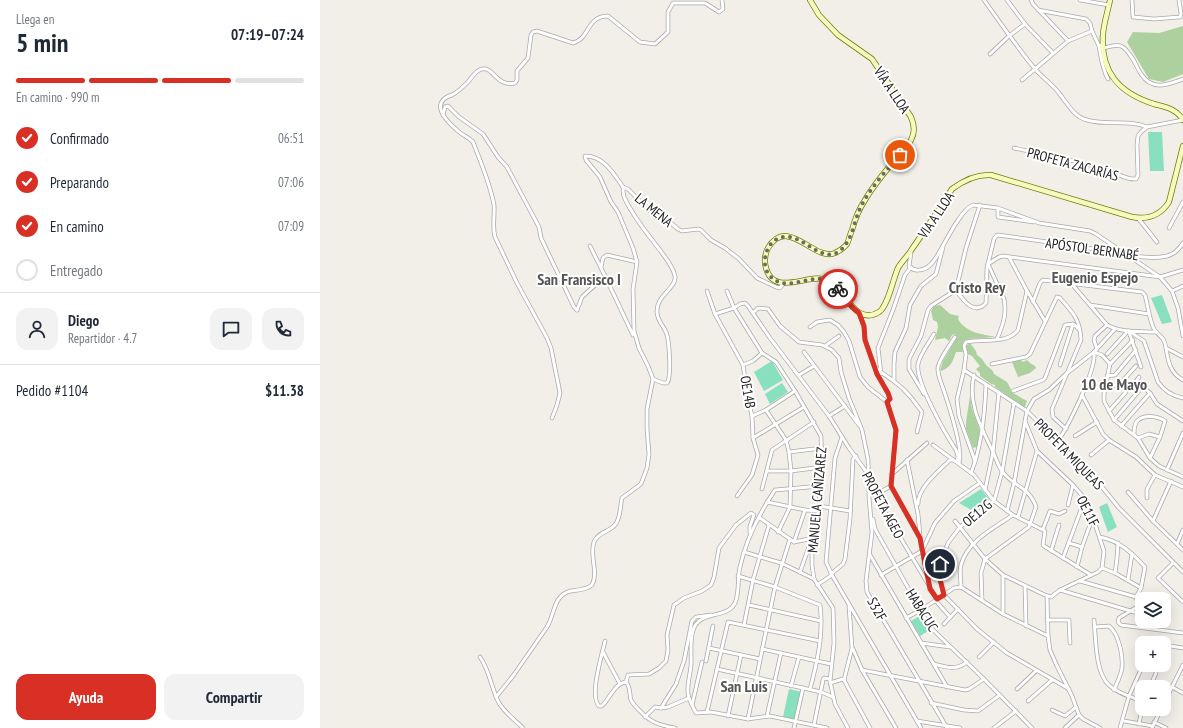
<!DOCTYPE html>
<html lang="es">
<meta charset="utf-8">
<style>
:root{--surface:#fff;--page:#f2f2f3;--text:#1f2937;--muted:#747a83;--line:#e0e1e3;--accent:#d93025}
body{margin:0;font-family:"PT Sans Narrow",sans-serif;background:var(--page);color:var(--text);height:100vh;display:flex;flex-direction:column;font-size:15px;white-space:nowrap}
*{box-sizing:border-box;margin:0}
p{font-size:13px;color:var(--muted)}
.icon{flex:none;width:22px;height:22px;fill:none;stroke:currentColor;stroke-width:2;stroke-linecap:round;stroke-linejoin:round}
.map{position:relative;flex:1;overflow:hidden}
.sheet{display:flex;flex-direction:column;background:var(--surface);width:320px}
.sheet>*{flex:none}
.fabs{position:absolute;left:815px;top:592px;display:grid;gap:8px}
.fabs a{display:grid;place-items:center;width:36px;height:36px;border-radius:8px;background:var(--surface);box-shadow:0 4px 16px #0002;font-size:20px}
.pin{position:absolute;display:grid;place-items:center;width:34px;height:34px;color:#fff;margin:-17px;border:2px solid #fff;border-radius:50%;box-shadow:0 1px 4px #0007}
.courier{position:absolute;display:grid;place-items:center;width:40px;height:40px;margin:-20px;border:3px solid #d93025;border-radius:50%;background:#fff;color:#222;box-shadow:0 1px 5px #0007}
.head em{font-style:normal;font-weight:600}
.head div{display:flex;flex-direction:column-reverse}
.head{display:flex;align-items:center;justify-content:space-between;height:68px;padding:0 16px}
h1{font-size:26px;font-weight:600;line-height:30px}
.bar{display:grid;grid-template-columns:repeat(4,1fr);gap:6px 4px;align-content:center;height:48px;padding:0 16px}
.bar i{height:5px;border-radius:3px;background:var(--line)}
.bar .selected{background:var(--accent)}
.bar p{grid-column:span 4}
.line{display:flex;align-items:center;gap:10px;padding:0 16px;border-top:1px solid var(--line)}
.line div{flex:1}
.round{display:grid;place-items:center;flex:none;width:42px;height:42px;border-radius:12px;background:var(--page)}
ol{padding:0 16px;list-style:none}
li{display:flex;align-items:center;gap:12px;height:44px}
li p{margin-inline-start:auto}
li .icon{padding:4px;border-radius:50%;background:var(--accent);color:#fff;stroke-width:4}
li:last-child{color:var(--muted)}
li i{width:22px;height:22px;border:2px solid var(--line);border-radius:50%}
.action{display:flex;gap:8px;margin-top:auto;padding:8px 16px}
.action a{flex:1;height:46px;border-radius:12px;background:var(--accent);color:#fff;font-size:16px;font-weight:600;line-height:46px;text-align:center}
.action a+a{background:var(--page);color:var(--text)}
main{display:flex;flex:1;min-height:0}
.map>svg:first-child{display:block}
.forest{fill:#add19e}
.pitch{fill:#88e0be}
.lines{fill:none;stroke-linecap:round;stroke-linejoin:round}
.street-casing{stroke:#a9a9a9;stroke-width:4.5}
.secondary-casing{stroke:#707d05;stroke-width:6}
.street{stroke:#fff;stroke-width:3}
.secondary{stroke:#f7fabf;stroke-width:4.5}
.done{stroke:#6b6a68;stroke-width:4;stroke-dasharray:0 7.2}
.route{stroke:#d93025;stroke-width:5}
.labels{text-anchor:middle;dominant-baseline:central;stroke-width:4;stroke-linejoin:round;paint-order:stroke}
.street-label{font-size:14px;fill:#222;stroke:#fff}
.quarter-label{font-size:16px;font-weight:bold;fill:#555;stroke:#fff}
</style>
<main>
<section class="sheet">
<div class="head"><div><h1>5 min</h1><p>Llega en</p></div><em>07:19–07:24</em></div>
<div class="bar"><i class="selected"></i><i class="selected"></i><i class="selected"></i><i></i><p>En camino · 990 m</p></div>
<ol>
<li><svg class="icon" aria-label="check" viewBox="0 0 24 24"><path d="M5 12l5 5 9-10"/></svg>Confirmado<p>06:51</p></li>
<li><svg class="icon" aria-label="check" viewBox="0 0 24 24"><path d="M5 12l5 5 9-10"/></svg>Preparando<p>07:06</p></li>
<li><svg class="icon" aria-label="check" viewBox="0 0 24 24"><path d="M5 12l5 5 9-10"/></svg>En camino<p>07:09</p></li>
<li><i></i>Entregado</li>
</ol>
<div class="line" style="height:72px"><a class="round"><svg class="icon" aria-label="person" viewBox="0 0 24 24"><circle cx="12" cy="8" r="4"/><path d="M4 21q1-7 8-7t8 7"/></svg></a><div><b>Diego</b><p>Repartidor · 4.7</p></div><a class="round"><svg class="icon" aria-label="chat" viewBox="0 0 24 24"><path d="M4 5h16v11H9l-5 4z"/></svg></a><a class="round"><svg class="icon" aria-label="phone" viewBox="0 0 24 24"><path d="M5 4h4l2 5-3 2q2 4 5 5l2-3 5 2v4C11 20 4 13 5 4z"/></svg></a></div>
<div class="line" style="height:52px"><div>Pedido #1104</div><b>$11.38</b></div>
<div class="action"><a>Ayuda</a><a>Compartir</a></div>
</section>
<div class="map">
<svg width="863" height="728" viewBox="0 0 863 728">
<rect width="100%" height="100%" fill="#f2efe9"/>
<g class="forest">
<polygon points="863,26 863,74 843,82 829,79 807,42 813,32 839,33"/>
<path d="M 620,305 L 630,314 L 639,316 L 638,319 C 646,333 662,334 676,337 L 648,339 L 643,342 L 642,347 L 643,352 L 636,352 C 633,361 630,369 620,371 L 623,361 L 637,337 L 635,334 L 632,335 L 629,341 L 625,338 L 615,340 L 618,327 L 617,322 L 613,320 L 611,311 L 614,306 Z"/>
<polygon points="650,343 656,351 657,355 662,359 666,365 673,371 674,374 687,382 693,393 707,401 705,407 700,405 675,387 675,385 671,384 660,376 660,373 656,369 660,366 652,356 648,354 646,346"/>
<polygon points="701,360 703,362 707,360 710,363 715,366 716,368 710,373 698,377 692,362"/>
<polygon points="650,396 652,409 660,431 657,447 653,448 646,429 646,422"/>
</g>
<g class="pitch">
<polygon points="828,132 842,132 844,171 830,171"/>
<polygon points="842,295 852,322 842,324 831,298"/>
<polygon points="452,361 463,380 444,391 434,372"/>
<polygon points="462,383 468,392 450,404 445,394"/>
<polygon points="661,489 670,500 653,511 639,503"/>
<polygon points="787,503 797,527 788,532 779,507"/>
<polygon points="601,615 610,630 600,636 591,621"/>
<polygon points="469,689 482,692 476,720 463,717"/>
</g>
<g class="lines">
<defs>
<g id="street">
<path d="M 664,0 C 681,24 697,47 715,69 C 723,78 732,84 739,93 C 747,103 754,117 767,120 C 787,126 808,119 827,127"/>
<polyline points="687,0 705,24 733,53"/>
<polyline points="711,0 713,4 748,41"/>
<polyline points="760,0 789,5"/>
<polyline points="812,0 813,17 834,19 860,17 861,14 859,0"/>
<polyline points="772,31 779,46"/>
<path d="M 782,45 L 779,46 C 781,58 782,68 788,79"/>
<path d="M 783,48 C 789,47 796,44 801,46 C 805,48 808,52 810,55 C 815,61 817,68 821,74 C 832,91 847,85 863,79"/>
<polyline points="670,54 689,36 705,24"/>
<polyline points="702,80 748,41 772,31 770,23 766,19 718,10"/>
<polyline points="123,115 125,107 128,106 139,117 163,134 178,157 187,167 219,227 221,238 254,307 257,310"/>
<path d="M 694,148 C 726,155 762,161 793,172 C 801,175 807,180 816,179 L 818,175 L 817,145 L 818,136 L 821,132 L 827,127 L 863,120"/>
<path d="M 303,187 C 303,191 303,196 305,199 C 314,218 327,233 339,249 C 345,257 353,266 355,276 C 357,288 336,295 337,312 C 337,321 345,327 347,335 C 349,342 352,377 347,383 L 343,383 L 333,379"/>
<path d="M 660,205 L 646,248 L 636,290 C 643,300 654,316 666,303 L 667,268 L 674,239 L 677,235 C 709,239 742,244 774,249 C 795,252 827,261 847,256 C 855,254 859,249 863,243"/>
<polyline points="678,208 678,217 714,222"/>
<polyline points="818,218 837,242"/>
<polyline points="849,228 863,202"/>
<path d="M 591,253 L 589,266 C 594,272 603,271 609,266 C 614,262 617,256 620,251 C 627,239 641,210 653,205 L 678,208 L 719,223 L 770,231 L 776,234 L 840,277 L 852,291 L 858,308 L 863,336"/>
<polyline points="689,257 707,291 725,321"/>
<polyline points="668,264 679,257 683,256 840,277 863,270"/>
<path d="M 668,264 L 684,299 C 687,314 683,325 677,339"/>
<path d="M 281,267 L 283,258 L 287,255 L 317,262 L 313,248 L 298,212 L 291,202 L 280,177 L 266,160 L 265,156 C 284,156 294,174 303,187 L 308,189 L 331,212 L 351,223 L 358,229 L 362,231 L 378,229 L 381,230 L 391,240 L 405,248 L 419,259 L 437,278 L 456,287 L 460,288 L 463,284"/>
<polyline points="285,276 313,335"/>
<path d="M 751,283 L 787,325 C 801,333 820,331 836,332"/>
<polyline points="387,291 395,314 423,365 428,399 432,416 433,438 438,455 432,475 417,496"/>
<polyline points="407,291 414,308 442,353 456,362 475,391 501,436 502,467 499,506 492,551 492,565 494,579 513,608 514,643 510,681 515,704 528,728"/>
<path d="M 707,291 L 698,330 C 687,345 662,338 646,342 L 644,346 L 646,354 L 644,370 L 707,411 L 778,482 L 799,508 L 863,572"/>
<polyline points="852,291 863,286"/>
<path d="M 713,302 L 720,283 L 723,280 L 822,292 L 825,295 C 828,306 829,317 833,327 C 837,337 844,334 846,348 L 863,357"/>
<polyline points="770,305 829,314"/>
<polyline points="257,310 262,297 285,276 270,246"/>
<polyline points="433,313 438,308 448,309 460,326 479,342 502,345 512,350 519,358 521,372 529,398 542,430 548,459 549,497 552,532 546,581 547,592 627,728"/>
<polyline points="539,313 544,327 545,340 557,374 568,393 570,399 567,402"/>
<polyline points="395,314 414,308 420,304 425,303 428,306 450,338 509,416 529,448 548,474"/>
<polyline points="490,327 497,322 503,321 510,320 518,325 524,332 529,341 540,377 548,387 567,402 576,430 571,486 600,538"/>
<path d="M 809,331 L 824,341 L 838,382 C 844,391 853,396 863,398"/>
<polyline points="809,332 821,367"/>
<path d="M 614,334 C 609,343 600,354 598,364 C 595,381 626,435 636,450 L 638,456 L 637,462"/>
<path d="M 635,337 C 630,345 620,358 618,367 C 617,374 621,382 623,388 C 628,403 644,449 639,463"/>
<polyline points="505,346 519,336"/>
<path d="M 846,348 C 848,361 850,373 863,380"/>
<polyline points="777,349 774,340 775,336 787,325"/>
<polyline points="484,352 539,425"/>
<polyline points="774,352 782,355 790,364 784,394 784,401 794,420 818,438 830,458 839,466 863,477"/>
<polyline points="787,354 808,331"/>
<path d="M 672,364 L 706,357 L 710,354 L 736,299 L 737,297 L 740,298 C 753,313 760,319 761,340 L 732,409 L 733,417 L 746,429"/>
<polyline points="790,364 813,340"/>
<polyline points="423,365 433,361 442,353"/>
<polyline points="740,365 753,324"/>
<path d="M 555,367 C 563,375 568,376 576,383 C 587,391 594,401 602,412 L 597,432"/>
<polyline points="644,370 637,399 639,416 655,461"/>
<polyline points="561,374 558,348 573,310 585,275 591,267"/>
<polyline points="479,375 494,366"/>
<path d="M 654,375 C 647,403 661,427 673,452 C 676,458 678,466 682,471 C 692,486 709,486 716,507 L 709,527 L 665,559 L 661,573 L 662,600"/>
<polyline points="787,376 795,375 816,350"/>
<polyline points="574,381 574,364 575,352 586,328 590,305 601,286 616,274 623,247"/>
<polyline points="814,384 819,377"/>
<polyline points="785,386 821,385 830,393 837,404 863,421"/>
<polyline points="798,386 816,366"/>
<polyline points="693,391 723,380 725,378 745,325 753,324 759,329"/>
<polyline points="604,394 589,369 589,359 601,336 608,310 611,306 636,290"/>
<polyline points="762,395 783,434 789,440 816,457 835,475 863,487"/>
<polyline points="446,410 466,440 469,452 471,471 470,507 458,532"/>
<polyline points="789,411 806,392"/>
<polyline points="432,416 446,410 475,391"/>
<polyline points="509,416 525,406"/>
<path d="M 232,418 L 237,405 L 240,393 L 231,348 L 227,338 L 197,283 L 175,237 C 172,226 175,216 174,205 C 170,183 161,163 153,142 C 149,137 143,136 138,131 C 131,125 113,109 124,99 C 126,97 129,96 132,95 C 138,92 142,88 147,83 C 152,78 157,67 166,69 C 174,71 179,87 195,83 L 197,80 L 197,71 L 208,58 L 211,35 L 213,32 L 217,31 L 253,43 C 270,39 266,16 288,16 L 320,42 L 335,44 L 348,32 L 348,12 L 353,3 L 385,3 L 399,12 L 403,9 L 402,0"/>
<polyline points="794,420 823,386"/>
<polyline points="801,426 830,393"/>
<path d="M 814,434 C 814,430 814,425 817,421 C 824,414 838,416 845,421 L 840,437 L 830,458"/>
<polyline points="755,436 777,422"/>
<polyline points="522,437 515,458 506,562 512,575 601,728"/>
<polyline points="433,438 484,407"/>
<polyline points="818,438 829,434 840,437"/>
<path d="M 737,442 C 748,427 777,369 774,352"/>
<polyline points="613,445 654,475 674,501 693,515 725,531 723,545 724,546 771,575"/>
<polyline points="469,452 502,448"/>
<polyline points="771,455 789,440"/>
<polyline points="587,460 598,514 601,546 610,587"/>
<polyline points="847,470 863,433"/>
<polyline points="447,471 471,471 502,467"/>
<path d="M 651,473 C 662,445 665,413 666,384"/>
<polyline points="572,474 607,443"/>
<polyline points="550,479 555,495 617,599"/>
<polyline points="442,489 452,450 494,422"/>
<polyline points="665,490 673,452 679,392"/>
<polyline points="808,492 833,521 863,550"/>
<polyline points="555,495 571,486"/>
<polyline points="827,498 827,489 835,475"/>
<polyline points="447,502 485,510 498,511"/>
<path d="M 598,504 C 598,487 619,471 630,460 L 633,460"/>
<polyline points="748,505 753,485"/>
<polyline points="499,506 530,511"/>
<polyline points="687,511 694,483 705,422"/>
<polyline points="698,517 717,451"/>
<polyline points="440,518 474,542 494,538"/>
<polyline points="553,519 555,529 610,627 664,679 712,728"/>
<polyline points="635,521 665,559 683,575 727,596"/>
<polyline points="833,521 851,481"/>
<polyline points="723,529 730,511 739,514 745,511"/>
<path d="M 780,537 C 800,541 812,553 825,567 L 821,588 L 816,597"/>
<polyline points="474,542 485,510"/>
<polyline points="749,543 762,547"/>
<polyline points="857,544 863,530"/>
<polyline points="731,551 739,525"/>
<polyline points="424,552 461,563 494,579"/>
<polyline points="550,555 627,687"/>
<polyline points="743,558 765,499"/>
<polyline points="853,563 838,578 863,602"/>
<polyline points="757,567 762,547 771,522 775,520"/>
<polyline points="782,568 795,573 821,588"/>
<polyline points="480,572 492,538"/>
<polyline points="795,573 797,558 798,543"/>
<polyline points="511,574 523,564 525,559 530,519 533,459 536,456"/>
<polyline points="561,575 602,551 615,523 634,501 660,483"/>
<polyline points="683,575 683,614"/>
<path d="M 418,576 L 455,587 L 500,605 C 504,633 497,663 490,689"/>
<polyline points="808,580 812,554"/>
<polyline points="760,581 816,597 818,603 817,607 799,618 798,622 801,625 863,633"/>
<polyline points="497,585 512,575"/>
<polyline points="705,586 706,626"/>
<polyline points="641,587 683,614 728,636"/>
<path d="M 641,587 C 641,580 639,572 641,565 C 647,541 674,528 693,515"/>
<polyline points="740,590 814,612 822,613"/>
<polyline points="624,595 620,580 619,570 622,559 628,543 640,527 674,501 682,472 694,403"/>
<polyline points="624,595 657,629 687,653 749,689"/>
<polyline points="727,596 731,597 740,590 778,572 782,568 784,551 770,509 765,499 753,485 717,451 705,421 707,411 714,399 729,390 746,374 774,352 795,329"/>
<polyline points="727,596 728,636 730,650 737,666 752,696 759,715 763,719 780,728"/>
<polyline points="615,600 630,617"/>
<polyline points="429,605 501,621"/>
<polyline points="529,606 532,648 524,680 550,728"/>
<polyline points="586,618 601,610 634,588 641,587"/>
<polyline points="727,620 749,620 750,643"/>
<path d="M 774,620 C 776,638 775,673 789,685 C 797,693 811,697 822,701"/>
<polyline points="624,624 638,609"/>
<polyline points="424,625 433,580 449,525"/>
<path d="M 775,627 L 789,626 C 799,634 803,656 802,668 C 801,675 797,683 794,690"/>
<path d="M 285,641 C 282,655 269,696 279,706 L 282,706 C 290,698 295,683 306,682 C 311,687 309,694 311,700 C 313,704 316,707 319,710 C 331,723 339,725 355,728"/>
<polyline points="601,643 630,647"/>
<polyline points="844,645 863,648"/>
<polyline points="389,648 440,659"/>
<polyline points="442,649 511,664"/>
<polyline points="533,649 542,670 576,728"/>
<polyline points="283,652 300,684"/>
<path d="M 160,657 C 170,671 171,688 179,703 C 185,713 195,720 203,728"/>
<polyline points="659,657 674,642"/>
<polyline points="386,661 393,626"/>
<polyline points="382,662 372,705 376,713 391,712 428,719 450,716 507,728"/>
<path d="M 614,664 C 626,667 636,671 647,662"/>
<polyline points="397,669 501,692 513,697"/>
<polyline points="542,670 645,690 649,689 664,679"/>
<polyline points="306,682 308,675 329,674 339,668 346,661 348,650 347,635 354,605 364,598 382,591 391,585 394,577 399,548 416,525 431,513 434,515 430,526 430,533"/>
<polyline points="510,683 523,679"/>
<polyline points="471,686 479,657"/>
<polyline points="830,687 836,673"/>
<polyline points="852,687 863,693"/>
<polyline points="697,689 716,671"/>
<path d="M 176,697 L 193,676 L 227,627 C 235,614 233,595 251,591 C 258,590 266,590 272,585 C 279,572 269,556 274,542 C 278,532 289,532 295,525 C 301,518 300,506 302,498 L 321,484 L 327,468 L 329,454 L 327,429 L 327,409 L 333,379 L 328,366 L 319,348 L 314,331 L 313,289 L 317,262"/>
<polyline points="369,698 348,707 341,708 356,684 364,661 372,621 376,617 391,615"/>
<polyline points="708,701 732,680"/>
<polyline points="611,703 644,710 658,711 680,695"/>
<polyline points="844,703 863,665"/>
<path d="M 372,705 C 370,701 368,697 368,693 C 367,685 370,675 371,666 C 372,654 368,631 378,622 C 388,612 408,617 415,603 C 420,592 417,578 420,567 C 426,539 439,514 455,490 L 501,486"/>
<polyline points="732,710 745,716 756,707"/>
<polyline points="387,712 408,622 500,641"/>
<polyline points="408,716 421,655"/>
<polyline points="447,716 461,653"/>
<polyline points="325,717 335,707 341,708"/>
<polyline points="428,719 455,587 470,539"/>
<polyline points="597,721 640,728"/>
<polyline points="804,721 833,726"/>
<polyline points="834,722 846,728"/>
<polyline points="819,724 822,708"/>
<polyline points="494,725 503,680 504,678 510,679"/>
<polyline points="474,728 483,688"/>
<polyline points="674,728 696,711"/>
<polyline points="745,728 759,715"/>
<polyline points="800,728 809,696 823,665"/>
<polyline points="832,728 841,709"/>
</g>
<g id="secondary">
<path d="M 490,0 L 499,15 L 518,35 L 552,59 L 591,117 C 594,124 595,133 591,140 C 588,148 580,155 574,161 C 564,173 553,186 545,200 C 539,209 535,219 532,230 C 530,234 529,240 527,244 C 524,248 519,251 515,253 C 494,262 468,215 448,248 C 445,253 444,262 446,268 C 454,298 490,272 507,280 C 524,288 535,327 559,312 C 568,306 573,279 578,268 C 582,261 588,256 592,249 C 606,229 619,209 632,189 C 644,180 656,174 671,175 L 812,217 C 828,220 840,216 849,202 L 863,146"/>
<path d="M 790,0 C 788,11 784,22 783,34 C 780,72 799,93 834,104 C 845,107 857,109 863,120"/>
</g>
</defs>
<use href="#street" class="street-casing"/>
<use href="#secondary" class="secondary-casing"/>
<use href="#street" class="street"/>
<use href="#secondary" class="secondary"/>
</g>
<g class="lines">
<path class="done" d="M 518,289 C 499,264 472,295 452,278 C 438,266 446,239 463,237 C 483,234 499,261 516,253 C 531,246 533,225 539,211 C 548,190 565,172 580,155"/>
<polyline class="route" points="518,289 532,307 539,313 544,326 545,340 557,374 568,393 570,399 567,402 576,430 571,486 600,538 610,589 617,599 624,595 619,575 620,564"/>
</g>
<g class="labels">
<g class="street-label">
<text transform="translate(572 90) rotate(56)">VÍA A LLOA</text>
<text transform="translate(753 164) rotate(15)">PROFETA ZACARÍAS</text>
<text transform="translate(334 210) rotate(39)">LA MENA</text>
<text transform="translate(616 215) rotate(-56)">VIA A LLOA</text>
<text transform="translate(772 249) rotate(8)">APÓSTOL BERNABÉ</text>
<text transform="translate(428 392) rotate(80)">OE14B</text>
<text transform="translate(749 454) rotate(46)">PROFETA MIQUEAS</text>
<text transform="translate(497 500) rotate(-85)">MANUELA CAÑIZAREZ</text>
<text transform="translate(563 505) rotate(62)">PROFETA AGEO</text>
<text transform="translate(768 511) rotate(63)">OE11F</text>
<text transform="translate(657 513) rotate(-40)">OE12G</text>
<text transform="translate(557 609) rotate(61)">S32F</text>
<text transform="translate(602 610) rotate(58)">HABACUC</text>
</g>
<g class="quarter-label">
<text x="775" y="277">Eugenio Espejo</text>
<text x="259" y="279">San Fransisco I</text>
<text x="657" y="287">Cristo Rey</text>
<text x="794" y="384">10 de Mayo</text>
<text x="424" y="686">San Luis</text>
</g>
</g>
</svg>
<div class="fabs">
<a><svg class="icon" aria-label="layers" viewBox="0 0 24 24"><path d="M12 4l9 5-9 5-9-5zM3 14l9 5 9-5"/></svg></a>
<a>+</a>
<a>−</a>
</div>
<div class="pin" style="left:580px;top:155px;background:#ea580c"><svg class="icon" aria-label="bag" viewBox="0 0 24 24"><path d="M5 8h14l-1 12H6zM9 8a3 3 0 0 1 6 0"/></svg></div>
<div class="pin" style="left:620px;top:564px;background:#1f2937"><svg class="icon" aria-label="home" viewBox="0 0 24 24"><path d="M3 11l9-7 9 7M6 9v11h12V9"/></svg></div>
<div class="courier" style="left:518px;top:289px"><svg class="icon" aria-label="bike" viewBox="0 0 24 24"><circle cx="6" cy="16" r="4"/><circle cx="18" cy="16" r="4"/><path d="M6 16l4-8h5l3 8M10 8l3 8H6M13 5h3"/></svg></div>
</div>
</main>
